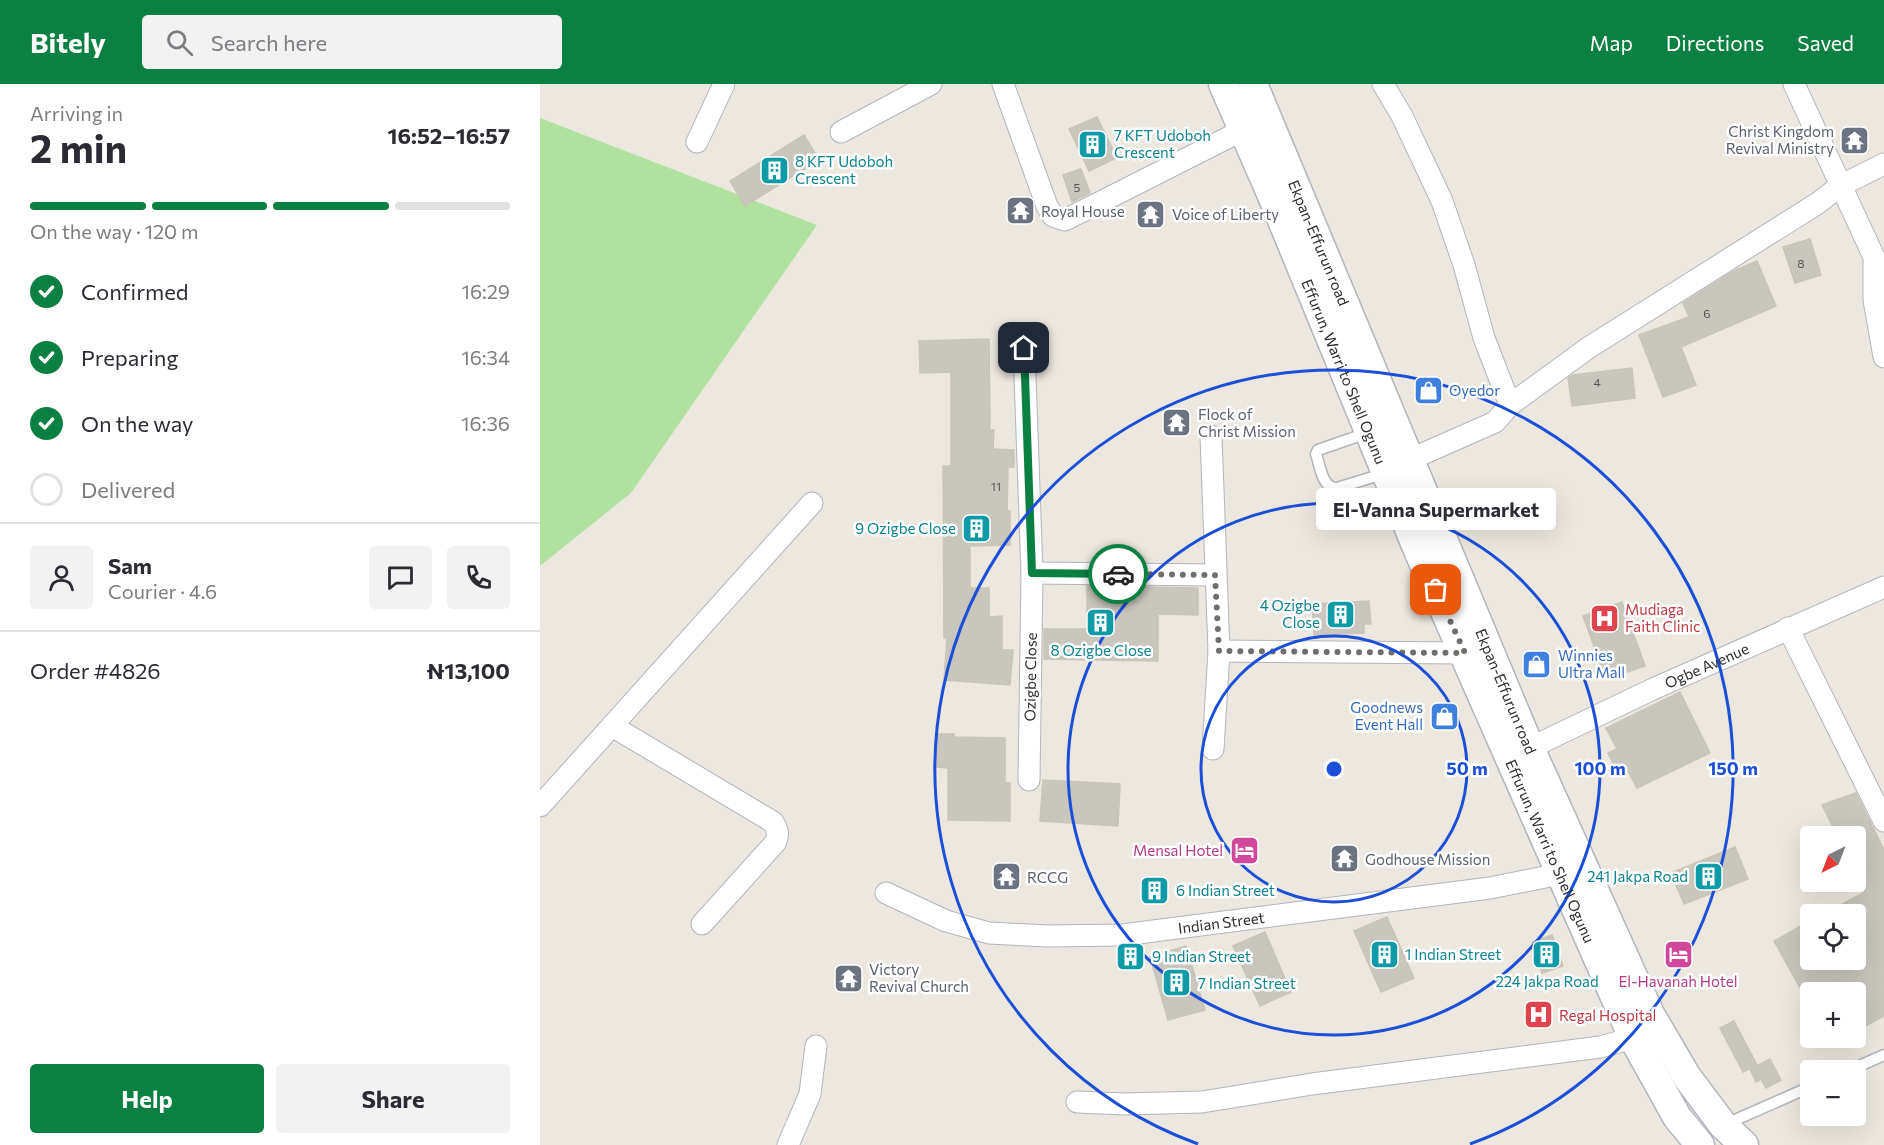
<!DOCTYPE html>
<meta charset="utf-8">
<style>
:root{--surface:#fff;--page:#f2f2f3;--text:#2b2b33;--muted:#7c7c81;--line:#e1e1e2;--accent:#0b8043}
body{margin:0;font-family:Commissioner,sans-serif;background:var(--page);color:var(--text);height:100vh;display:flex;flex-direction:column;font-size:22px;white-space:nowrap}
*{box-sizing:border-box;margin:0}
p{font-size:20px;color:var(--muted)}
.icon{flex:none;width:33px;height:33px;fill:none;stroke:currentColor;stroke-width:2;stroke-linecap:round;stroke-linejoin:round}
.map{position:relative;flex:1;overflow:hidden}
.panel{display:flex;flex-direction:column;background:var(--surface);width:540px}
.panel>*{flex:none}
.needle{width:39px;rotate:222deg}
.controls{position:absolute;left:1260px;top:742px;display:grid;gap:12px}
.controls a{display:grid;place-items:center;width:66px;height:66px;border-radius:6px;background:var(--surface);box-shadow:0 6px 24px #0002;font-size:30px}
.pin{position:absolute;display:grid;place-items:center;width:51px;height:51px;color:#fff;margin:-26px;border-radius:12px;box-shadow:0 3px 9px #0006}
.courier{position:absolute;display:grid;place-items:center;width:60px;height:60px;margin:-30px;border:4px solid #0b8043;border-radius:50%;background:#fff;color:#222;box-shadow:0 2px 8px #0007}
.bubble{position:absolute;height:42px;border-radius:6px;background:var(--surface);box-shadow:0 6px 24px #0002;font-size:20px;font-weight:700;line-height:42px;text-align:center}
.head em{font-style:normal;font-weight:700}
.head div{display:flex;flex-direction:column-reverse}
.head{display:flex;align-items:center;justify-content:space-between;height:102px;padding:0 30px}
h1{font-size:39px;font-weight:700;line-height:45px}
.bar{display:grid;grid-template-columns:repeat(4,1fr);gap:9px 6px;align-content:center;height:72px;padding:0 30px}
.bar i{height:8px;border-radius:4px;background:var(--line)}
.bar .selected{background:var(--accent)}
.bar p{grid-column:span 4}
.line{display:flex;align-items:center;gap:15px;padding:0 30px;border-top:2px solid var(--line)}
.line div{flex:1}
.round{display:grid;place-items:center;flex:none;width:63px;height:63px;border-radius:6px;background:var(--page)}
ol{padding:0 30px;list-style:none}
li{display:flex;align-items:center;gap:18px;height:66px}
li p{margin-inline-start:auto}
li .icon{padding:6px;border-radius:50%;background:var(--accent);color:#fff;stroke-width:4}
li:last-child{color:var(--muted)}
li i{width:33px;height:33px;border:3px solid var(--line);border-radius:50%}
.primary-button{display:flex;gap:12px;margin-top:auto;padding:12px 30px}
.primary-button a{flex:1;height:69px;border-radius:6px;background:var(--accent);color:#fff;font-size:24px;font-weight:700;line-height:69px;text-align:center}
.primary-button a+a{background:var(--page);color:var(--text)}
header{display:flex;align-items:center;gap:36px;box-sizing:border-box;height:84px;padding:0 30px;background:var(--accent);color:#fff}
header strong{font-size:28px}
nav{display:flex;gap:33px;margin-inline-start:auto;font-size:21px}
.search{width:420px;height:54px;background:var(--page);display:flex;align-items:center;gap:15px;box-sizing:border-box;padding:0 21px;border-radius:6px;color:var(--muted);font-size:22px}
main{display:flex;flex:1;min-height:0}
.map>svg:first-child{display:block}
.green{fill:#b0e19e}
.building{fill:#c9c6bd;stroke:#c9c4b8;stroke-width:1.5}
.lines{fill:none;stroke-linecap:round;stroke-linejoin:round}
.service-casing{stroke:#b2b4bf;stroke-width:13}
.minor-casing{stroke:#b2b4bf;stroke-width:23}
.secondary-casing{stroke:#b2b4bf;stroke-width:31}
.service{stroke:#fff;stroke-width:10}
.minor{stroke:#fff;stroke-width:21}
.secondary{stroke:#fff;stroke-width:28}
.done{stroke:#706e6b;stroke-width:6;stroke-dasharray:0 10.8}
.route{stroke:#0b8043;stroke-width:8}
.ring{fill:none;stroke:#1d4ed8;stroke-width:3}
.labels{text-anchor:middle;dominant-baseline:central;stroke-width:5;stroke-linejoin:round;paint-order:stroke}
.number-label{font-size:12px;fill:#535250}
.worship-label{font-size:15px;fill:#5b616d;stroke:#fff;text-anchor:start}
.culture-label{font-size:15px;fill:#0d838f;stroke:#fff;text-anchor:start}
.street-label{font-size:15px;fill:#2c2c2c;stroke:#fff}
.shop-label{font-size:15px;fill:#366cbe;stroke:#fff;text-anchor:start}
.health-label{font-size:15px;fill:#be3a42;stroke:#fff;text-anchor:start}
.hotel-label{font-size:15px;fill:#b23c85;stroke:#fff;text-anchor:end}
.centre{fill:#1d4ed8;stroke:#fff;stroke-width:3}
.ring-label{font-size:18px;text-anchor:middle;font-weight:bold;fill:#1d4ed8;stroke:#fff;stroke-width:5;stroke-linejoin:round;paint-order:stroke}
</style>
<header>
<strong>Bitely</strong>
<div class="search"><svg class="icon" aria-label="search" viewBox="0 0 24 24"><circle cx="10" cy="10" r="6"/><path d="M15 15l6 6"/></svg>Search here</div>
<nav><a>Map</a><a>Directions</a><a>Saved</a></nav>
</header>
<main>
<section class="panel">
<div class="head"><div><h1>2 min</h1><p>Arriving in</p></div><em>16:52–16:57</em></div>
<div class="bar"><i class="selected"></i><i class="selected"></i><i class="selected"></i><i></i><p>On the way · 120 m</p></div>
<ol>
<li><svg class="icon" aria-label="check" viewBox="0 0 24 24"><path d="M5 12l5 5 9-10"/></svg>Confirmed<p>16:29</p></li>
<li><svg class="icon" aria-label="check" viewBox="0 0 24 24"><path d="M5 12l5 5 9-10"/></svg>Preparing<p>16:34</p></li>
<li><svg class="icon" aria-label="check" viewBox="0 0 24 24"><path d="M5 12l5 5 9-10"/></svg>On the way<p>16:36</p></li>
<li><i></i>Delivered</li>
</ol>
<div class="line" style="height:108px"><a class="round"><svg class="icon" aria-label="person" viewBox="0 0 24 24"><circle cx="12" cy="8" r="4"/><path d="M4 21q1-7 8-7t8 7"/></svg></a><div><b>Sam</b><p>Courier · 4.6</p></div><a class="round"><svg class="icon" aria-label="chat" viewBox="0 0 24 24"><path d="M4 5h16v11H9l-5 4z"/></svg></a><a class="round"><svg class="icon" aria-label="phone" viewBox="0 0 24 24"><path d="M5 4h4l2 5-3 2q2 4 5 5l2-3 5 2v4C11 20 4 13 5 4z"/></svg></a></div>
<div class="line" style="height:78px"><div>Order #4826</div><b>₦13,100</b></div>
<div class="primary-button"><a>Help</a><a>Share</a></div>
</section>
<div class="map">
<svg width="1344" height="1061" viewBox="0 0 1344 1061">
<rect width="100%" height="100%" fill="#ede8df"/>
<polygon class="green" points="0,34 277,141 91,409 0,482"/>
<g class="building">
<polygon points="557,33 577,74 549,87 529,45"/>
<polygon points="264,51 279,76 205,122 190,97"/>
<polygon points="541,85 550,109 532,118 523,91"/>
<polygon points="1270,155 1281,191 1255,199 1243,163"/>
<polygon points="1217,177 1236,222 1141,263 1156,301 1123,313 1099,251 1149,233 1143,219 1194,187"/>
<polygon points="449,255 450,346 454,346 453,365 474,366 474,383 468,383 467,427 470,427 470,461 430,462 430,504 449,504 449,533 462,532 462,566 473,566 470,601 404,596 407,554 404,554 403,382 411,382 411,288 380,289 379,257"/>
<polygon points="1092,284 1095,314 1032,322 1028,294 1033,291"/>
<polygon points="547,502 658,504 658,531 618,530 618,577 504,575 504,545 547,545"/>
<polygon points="829,517 831,540 824,540 824,549 774,551 772,520"/>
<polygon points="1082,518 1105,582 1066,595 1043,532"/>
<polygon points="1140,608 1170,669 1097,704 1087,685 1078,689 1068,669 1077,665 1066,644"/>
<polygon points="397,650 414,650 414,653 465,654 465,699 470,699 470,737 408,736 408,684 397,683"/>
<polygon points="503,696 580,700 578,742 500,737"/>
<polygon points="1316,709 1344,766 1344,932 1316,947 1316,909 1263,909 1234,857 1270,837 1270,876 1316,876 1316,831 1282,831 1325,808 1316,789 1316,753 1298,753 1282,721"/>
<polygon points="1195,763 1208,795 1144,820 1131,789"/>
<polygon points="847,833 874,894 841,908 814,847"/>
<polygon points="725,848 751,908 720,922 693,862"/>
<polygon points="1012,851 1023,882 1002,889 992,858"/>
<polygon points="646,862 665,926 628,936 610,873"/>
<polygon points="1194,937 1217,981 1203,988 1180,944"/>
<polygon points="1230,975 1241,996 1226,1004 1221,995 1216,998 1210,985"/>
</g>
<g class="lines">
<defs>
<g id="service">
<path d="M 827,349 L 778,366 L 776,370 C 780,381 782,405 797,404 L 846,389"/>
<polyline points="1308,987 1344,971"/>
<polyline points="1186,1040 1270,1003"/>
</g>
<g id="minor">
<polyline points="463,0 507,122 513,132 525,136 703,46"/>
<polyline points="843,0 862,32 902,117 924,181 944,254 970,321"/>
<polyline points="1254,0 1334,173 1334,216 1344,273"/>
<polyline points="301,48 391,0"/>
<polyline points="157,58 184,0"/>
<polyline points="484,264 492,489 489,696"/>
<polyline points="671,352 679,567 673,665"/>
<polyline points="869,376 955,338 970,321 1048,264 1278,119 1300,102 1344,80"/>
<polyline points="492,489 675,491"/>
<polyline points="1248,544 1344,737"/>
<polyline points="679,567 925,569"/>
<path d="M 72,642 L 233,738 C 238,746 239,751 235,759 L 162,840"/>
<path id="s1" d="M 990,664 L 1113,605 L 1344,503"/>
<polyline points="0,722 272,419"/>
<path id="s2" d="M 346,809 L 406,837 L 449,849 L 508,852 L 582,851 L 950,804 L 1020,790"/>
<polyline points="537,1018 585,1020 662,1018 772,1000 1060,963 1093,954"/>
<polyline points="248,1061 270,1010 276,962"/>
</g>
<g id="secondary">
<path id="s3" d="M 683,0 L 730,107 L 877,464 L 1093,954 L 1137,1033 L 1160,1061"/>
<path id="s4" d="M 713,0 L 990,664 L 1110,930 L 1147,993 L 1183,1041 L 1204,1061"/>
</g>
</defs>
<use href="#service" class="service-casing"/>
<use href="#minor" class="minor-casing"/>
<use href="#secondary" class="secondary-casing"/>
<use href="#service" class="service"/>
<use href="#minor" class="minor"/>
<use href="#secondary" class="secondary"/>
</g>
<g class="lines">
<polyline class="done" points="578,490 675,491 679,567 925,569 896,506"/>
<polyline class="route" points="484,264 492,489 578,490"/>
</g>
<g class="ring">
<circle cx="794" cy="685" r="133"/>
<circle cx="794" cy="685" r="266"/>
<path d="M658 1060A399 399 0 1 1 930 1060"/>
</g>
<defs>
<symbol id="temple-square" viewBox="-11 -11 22 22"><rect x="-9" y="-9" width="18" height="18" rx="4" fill="#6b7280" stroke="#fff"/><path d="M0-6L5-2H3V0L6.5 2.5H4V6H1.5V3h-3V6H-4V2.5H-6.5L-3 0V-2H-5Z" fill="#fff"/></symbol>
<symbol id="building-square" viewBox="-11 -11 22 22"><rect x="-9" y="-9" width="18" height="18" rx="4" fill="#0f9aa8" stroke="#fff"/><path d="M-4-6H4V6H1V3H-1V6H-4ZM-2.5-4.3h1.7v1.8h-1.7ZM.8-4.3h1.7v1.8H.8ZM-2.5-1h1.7V.8h-1.7ZM.8-1h1.7V.8H.8Z" fill="#fff"/></symbol>
<symbol id="shop-square" viewBox="-11 -11 22 22"><rect x="-9" y="-9" width="18" height="18" rx="4" fill="#3f7fe0" stroke="#fff"/><path d="M-5-2.5h2.3a2.7 3.5 0 0 1 5.4 0H5L5.5 6h-11ZM-1.5-2.5h3a1.5 2.3 0 0 0-3 0Z" fill="#fff"/></symbol>
<symbol id="hospital-square" viewBox="-11 -11 22 22"><rect x="-9" y="-9" width="18" height="18" rx="4" fill="#e0444e" stroke="#fff"/><path d="M-5-5h3v3.5h4V-5h3V5h-3V1.5h-4V5h-3Z" fill="#fff"/></symbol>
<symbol id="hotel-square" viewBox="-11 -11 22 22"><rect x="-9" y="-9" width="18" height="18" rx="4" fill="#d1479c" stroke="#fff"/><path d="M-6-4.5h1.5V1H6V5H4.5V3h-9V5H-6ZM-4 0a1.8 1.8 0 1 1 3.6 0ZM.5 0V-2.5h3Q6-2.5 6 0Z" fill="#fff"/></symbol>
</defs>
<g fill-rule="evenodd">
<use href="#temple-square" x="1298" y="40" width="33" height="33"/>
<use href="#building-square" x="536" y="44" width="33" height="33"/>
<use href="#building-square" x="218" y="70" width="33" height="33"/>
<use href="#temple-square" x="464" y="110" width="33" height="33"/>
<use href="#temple-square" x="594" y="114" width="33" height="33"/>
<use href="#shop-square" x="872" y="290" width="33" height="33"/>
<use href="#temple-square" x="620" y="322" width="33" height="33"/>
<use href="#building-square" x="420" y="428" width="33" height="33"/>
<use href="#building-square" x="784" y="514" width="33" height="33"/>
<use href="#hospital-square" x="1048" y="518" width="33" height="33"/>
<use href="#building-square" x="544" y="522" width="33" height="33"/>
<use href="#shop-square" x="980" y="564" width="33" height="33"/>
<use href="#shop-square" x="888" y="616" width="33" height="33"/>
<use href="#hotel-square" x="688" y="750" width="33" height="33"/>
<use href="#temple-square" x="788" y="758" width="33" height="33"/>
<use href="#building-square" x="1152" y="776" width="33" height="33"/>
<use href="#temple-square" x="450" y="776" width="33" height="33"/>
<use href="#building-square" x="598" y="790" width="33" height="33"/>
<use href="#building-square" x="828" y="854" width="33" height="33"/>
<use href="#building-square" x="990" y="854" width="33" height="33"/>
<use href="#hotel-square" x="1122" y="854" width="33" height="33"/>
<use href="#building-square" x="574" y="856" width="33" height="33"/>
<use href="#temple-square" x="292" y="878" width="33" height="33"/>
<use href="#building-square" x="620" y="882" width="33" height="33"/>
<use href="#hospital-square" x="982" y="914" width="33" height="33"/>
</g>
<g class="labels">
<g class="number-label">
<text x="537" y="103">5</text>
<text x="1261" y="179">8</text>
<text x="1167" y="229">6</text>
<text x="1057" y="298">4</text>
<text x="456" y="402">11</text>
</g>
<g class="worship-label">
<text x="1294" y="47" text-anchor="end">Christ Kingdom<tspan x="1294" dy="17">Revival Ministry</tspan></text>
<text x="501" y="127">Royal House</text>
<text x="632" y="130">Voice of Liberty</text>
<text x="658" y="330">Flock of<tspan x="658" dy="17">Christ Mission</tspan></text>
<text x="825" y="775">Godhouse Mission</text>
<text x="487" y="793">RCCG</text>
<text x="329" y="885">Victory<tspan x="329" dy="17">Revival Church</tspan></text>
</g>
<g class="culture-label">
<text x="574" y="51">7 KFT Udoboh<tspan x="574" dy="17">Crescent</tspan></text>
<text x="255" y="77">8 KFT Udoboh<tspan x="255" dy="17">Crescent</tspan></text>
<text x="416" y="444" text-anchor="end">9 Ozigbe Close</text>
<text x="780" y="521" text-anchor="end">4 Ozigbe<tspan x="780" dy="17">Close</tspan></text>
<text x="561" y="566" text-anchor="middle">8 Ozigbe Close</text>
<text x="1148" y="792" text-anchor="end">241 Jakpa Road</text>
<text x="636" y="806">6 Indian Street</text>
<text x="865" y="870">1 Indian Street</text>
<text x="612" y="872">9 Indian Street</text>
<text x="1007" y="897" text-anchor="middle">224 Jakpa Road</text>
<text x="658" y="899">7 Indian Street</text>
</g>
<g class="street-label">
<text stroke="none"><textPath href="#s4" startOffset="172">Ekpan-Effurun road</textPath></text>
<text stroke="none"><textPath href="#s3" startOffset="312">Effurun, Warri to Shell Ogunu</textPath></text>
<text stroke="none"><textPath href="#s1" startOffset="195">Ogbe Avenue</textPath></text>
<text transform="translate(490 593) rotate(-89)">Ozigbe Close</text>
<text stroke="none"><textPath href="#s4" startOffset="658">Ekpan-Effurun road</textPath></text>
<text stroke="none"><textPath href="#s3" startOffset="834">Effurun, Warri to Shell Ogunu</textPath></text>
<text stroke="none"><textPath href="#s2" startOffset="344">Indian Street</textPath></text>
</g>
<g class="shop-label">
<text x="909" y="306">Oyedor</text>
<text x="1018" y="571">Winnies<tspan x="1018" dy="17">Ultra Mall</tspan></text>
<text x="883" y="623" text-anchor="end">Goodnews<tspan x="883" dy="17">Event Hall</tspan></text>
</g>
<g class="health-label">
<text x="1085" y="525">Mudiaga<tspan x="1085" dy="17">Faith Clinic</tspan></text>
<text x="1019" y="931">Regal Hospital</text>
</g>
<g class="hotel-label">
<text x="683" y="766">Mensal Hotel</text>
<text x="1138" y="897" text-anchor="middle">El-Havanah Hotel</text>
</g>
</g>
<circle cx="794" cy="685" r="9" class="centre"/>
<g class="ring-label">
<text x="927" y="691">50 m</text>
<text x="1060" y="691">100 m</text>
<text x="1193" y="691">150 m</text>
</g>
</svg>
<div class="controls">
<a><svg class="needle" viewBox="-14 -14 28 28"><path d="M0-13l5 13h-10z" fill="#e53935"/><path d="M0 13l5-13h-10z" fill="#7c7c81"/></svg></a>
<a><svg class="icon" aria-label="locate" viewBox="0 0 24 24"><circle cx="12" cy="12" r="6"/><path d="M12 2v4M12 18v4M2 12h4M18 12h4"/></svg></a>
<a>+</a>
<a>−</a>
</div>
<div class="pin" style="left:896px;top:506px;background:#ea580c"><svg class="icon" aria-label="bag" viewBox="0 0 24 24"><path d="M5 8h14l-1 12H6zM9 8a3 3 0 0 1 6 0"/></svg></div>
<div class="pin" style="left:484px;top:264px;background:#1f2937"><svg class="icon" aria-label="home" viewBox="0 0 24 24"><path d="M3 11l9-7 9 7M6 9v11h12V9"/></svg></div>
<div class="courier" style="left:578px;top:490px"><svg class="icon" aria-label="car" viewBox="0 0 24 24"><path d="M5 17H2v-5l4-1 3-4h7l3 4 3 1v5h-3M9 17h6M6 11h13"/><circle cx="7" cy="17" r="2"/><circle cx="17" cy="17" r="2"/></svg></div>
<div class="bubble" style="left:776px;top:404px;width:240px">El-Vanna Supermarket</div>
</div>
</main>
